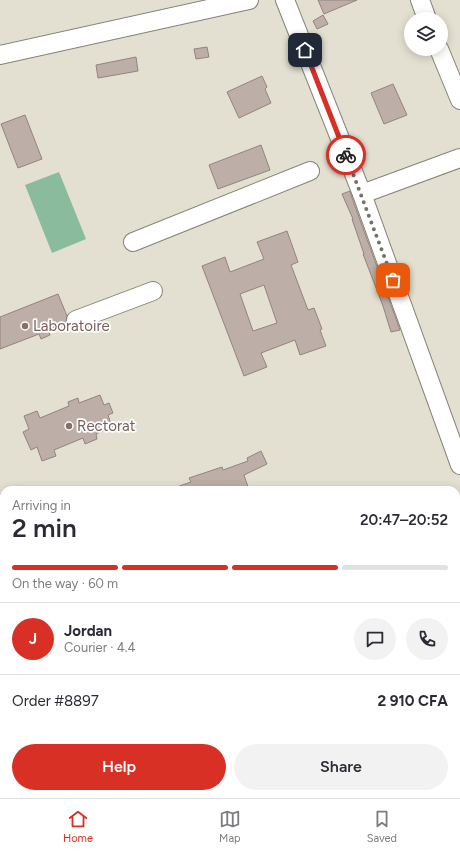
<!DOCTYPE html>
<meta charset="utf-8">
<style>
:root{--surface:#fff;--page:#f2f2f3;--text:#2b2b33;--muted:#7c7c81;--line:#e1e1e2;--accent:#d93025}
body{margin:0;font-family:Figtree,sans-serif;background:var(--page);color:var(--text);height:100vh;display:flex;flex-direction:column;font-size:15px;white-space:nowrap}
*{box-sizing:border-box;margin:0}
p{font-size:13px;color:var(--muted)}
.icon{flex:none;width:22px;height:22px;fill:none;stroke:currentColor;stroke-width:2;stroke-linecap:round;stroke-linejoin:round}
.map{position:relative;flex:1;overflow:hidden}
.sheet{position:absolute;left:0px;top:486px;width:460px;height:312px;display:flex;flex-direction:column;background:var(--surface);border-radius:12px 12px 0 0;box-shadow:0 2px 10px #0003}
.sheet>*{flex:none}
.tools{position:absolute;left:404px;top:12px;display:grid;gap:8px}
.tools a{display:grid;place-items:center;width:44px;height:44px;border-radius:50%;background:var(--surface);box-shadow:0 2px 10px #0003;font-size:20px}
.pin{position:absolute;display:grid;place-items:center;width:34px;height:34px;color:#fff;margin:-17px;border-radius:8px;box-shadow:0 2px 6px #0006}
.courier{position:absolute;display:grid;place-items:center;width:40px;height:40px;margin:-20px;border:3px solid #d93025;border-radius:50%;background:#fff;color:#222;box-shadow:0 1px 5px #0007}
.head em{font-style:normal;font-weight:600}
.head div{display:flex;flex-direction:column-reverse}
.head{display:flex;align-items:center;justify-content:space-between;height:68px;padding:0 12px}
h1{font-size:26px;font-weight:600;line-height:30px}
.bar{display:grid;grid-template-columns:repeat(4,1fr);gap:6px 4px;align-content:center;height:48px;padding:0 12px}
.bar i{height:5px;border-radius:3px;background:var(--line)}
.bar .active{background:var(--accent)}
.bar p{grid-column:span 4}
.line{display:flex;align-items:center;gap:10px;padding:0 12px;border-top:1px solid var(--line)}
.line div{flex:1}
.round{display:grid;place-items:center;flex:none;width:42px;height:42px;border-radius:21px;background:var(--page)}
.cta{display:flex;gap:8px;margin-top:auto;padding:8px 12px}
.cta a{flex:1;height:46px;border-radius:24px;background:var(--accent);color:#fff;font-size:16px;font-weight:600;line-height:46px;text-align:center}
.cta a+a{background:var(--page);color:var(--text)}
.menu{display:flex;justify-content:space-around;align-items:center;height:56px;border-top:1px solid var(--line);background:var(--surface);font-size:11px;color:var(--muted)}
.menu a{display:grid;justify-items:center;gap:2px}
.menu .active{color:var(--accent)}
.map>svg:first-child{display:block}
.green{fill:#8abb9c}
.building{fill:#bdafa7;stroke:#92847d;fill-rule:evenodd}
.lines{fill:none;stroke-linecap:round;stroke-linejoin:round}
.minor-casing{stroke:#868376;stroke-width:20}
.minor{stroke:#fff;stroke-width:18}
.done{stroke:#74736a;stroke-width:4;stroke-dasharray:0 7.2}
.route{stroke:#d93025;stroke-width:5}
.education-dot{fill:#8d6e63;stroke:#fff;stroke-width:1.5}
.labels{text-anchor:middle;dominant-baseline:central;stroke-width:3.5;stroke-linejoin:round;paint-order:stroke}
.education-label{font-size:15px;fill:#785e54;stroke:#fff;text-anchor:start}
</style>
<div class="map">
<svg width="460" height="798" viewBox="0 0 460 798">
<rect width="100%" height="100%" fill="#e3e0d1"/>
<polygon class="green" points="59,172 86,239 52,253 25,185"/>
<g class="building">
<polygon points="318,0 357,0 324,14"/>
<polygon points="323,15 328,24 317,29 313,21"/>
<polygon points="207,47 209,57 196,59 194,49"/>
<polygon points="136,57 138,71 98,78 96,65"/>
<polygon points="262,76 267,87 265,89 271,103 239,118 227,92"/>
<polygon points="393,84 407,115 384,124 371,93"/>
<polygon points="25,115 42,159 18,168 1,124"/>
<polygon points="261,145 270,170 218,189 209,165"/>
<polygon points="350,191 352,198 400,330 391,332 383,306 363,254 364,254 352,219 353,219 342,194"/>
<path d="M 287,231 L 298,262 L 291,265 L 308,310 L 314,308 L 322,329 L 320,330 L 326,346 L 300,355 L 295,340 L 261,353 L 267,367 L 244,376 L 202,266 L 225,257 L 230,272 L 264,259 L 257,242 ZM 264,285 L 277,323 L 253,331 L 240,294 Z"/>
<polygon points="58,294 67,316 66,322 48,330 50,335 41,339 39,334 0,349 0,317"/>
<polygon points="100,395 104,405 109,403 113,413 108,415 112,427 96,434 97,439 85,444 83,438 54,450 56,456 42,461 37,447 31,450 23,432 29,429 24,416 37,411 40,418 69,406 68,402 78,398 79,403"/>
<polygon points="261,451 267,464 244,475 249,490 172,490 171,489 191,482 189,478 222,467 223,470 248,461 247,458"/>
</g>
<g class="lines">
<defs>
<g id="minor">
<polyline points="285,0 362,194 460,465"/>
<polyline points="420,0 427,19"/>
<polyline points="439,49 460,100"/>
<polyline points="0,55 249,0"/>
<polyline points="362,194 460,158"/>
<polyline points="133,242 310,171"/>
<polyline points="76,320 153,291"/>
<polyline points="0,566 4,578"/>
<polyline points="456,676 460,674"/>
<polyline points="78,794 80,798"/>
<polyline points="125,798 135,794"/>
</g>
</defs>
<use href="#minor" class="minor-casing"/>
<use href="#minor" class="minor"/>
</g>
<g class="lines">
<polyline class="done" points="346,155 393,280"/>
<polyline class="route" points="305,50 346,155"/>
</g>
<g class="education-dot">
<circle cx="25" cy="326" r="4"/>
<circle cx="69" cy="426" r="4"/>
</g>
<g class="labels">
<g class="education-label">
<text x="33" y="326">Laboratoire</text>
<text x="77" y="426">Rectorat</text>
</g>
</g>
</svg>
<div class="tools">
<a><svg class="icon" aria-label="layers" viewBox="0 0 24 24"><path d="M12 4l9 5-9 5-9-5zM3 14l9 5 9-5"/></svg></a>
</div>
<div class="pin" style="left:393px;top:280px;background:#ea580c"><svg class="icon" aria-label="bag" viewBox="0 0 24 24"><path d="M5 8h14l-1 12H6zM9 8a3 3 0 0 1 6 0"/></svg></div>
<div class="pin" style="left:305px;top:50px;background:#1f2937"><svg class="icon" aria-label="home" viewBox="0 0 24 24"><path d="M3 11l9-7 9 7M6 9v11h12V9"/></svg></div>
<div class="courier" style="left:346px;top:155px"><svg class="icon" aria-label="bike" viewBox="0 0 24 24"><circle cx="6" cy="16" r="4"/><circle cx="18" cy="16" r="4"/><path d="M6 16l4-8h5l3 8M10 8l3 8H6M13 5h3"/></svg></div>
<section class="sheet">
<div class="head"><div><h1>2 min</h1><p>Arriving in</p></div><em>20:47–20:52</em></div>
<div class="bar"><i class="active"></i><i class="active"></i><i class="active"></i><i></i><p>On the way · 60 m</p></div>
<div class="line" style="height:72px"><b class="round" style="background:var(--accent);color:#fff">J</b><div><b>Jordan</b><p>Courier · 4.4</p></div><a class="round"><svg class="icon" aria-label="chat" viewBox="0 0 24 24"><path d="M4 5h16v11H9l-5 4z"/></svg></a><a class="round"><svg class="icon" aria-label="phone" viewBox="0 0 24 24"><path d="M5 4h4l2 5-3 2q2 4 5 5l2-3 5 2v4C11 20 4 13 5 4z"/></svg></a></div>
<div class="line" style="height:52px"><div>Order #8897</div><b>2 910 CFA</b></div>
<div class="cta"><a>Help</a><a>Share</a></div>
</section>
</div>
<nav class="menu">
<a class="active"><svg class="icon" aria-label="home" viewBox="0 0 24 24"><path d="M3 11l9-7 9 7M6 9v11h12V9"/></svg>Home</a>
<a><svg class="icon" aria-label="map" viewBox="0 0 24 24"><path d="M3 6l6-2 6 2 6-2v14l-6 2-6-2-6 2zM9 4v14M15 6v14"/></svg>Map</a>
<a><svg class="icon" aria-label="saved" viewBox="0 0 24 24"><path d="M7 4h10v16l-5-4-5 4z"/></svg>Saved</a>
</nav>
